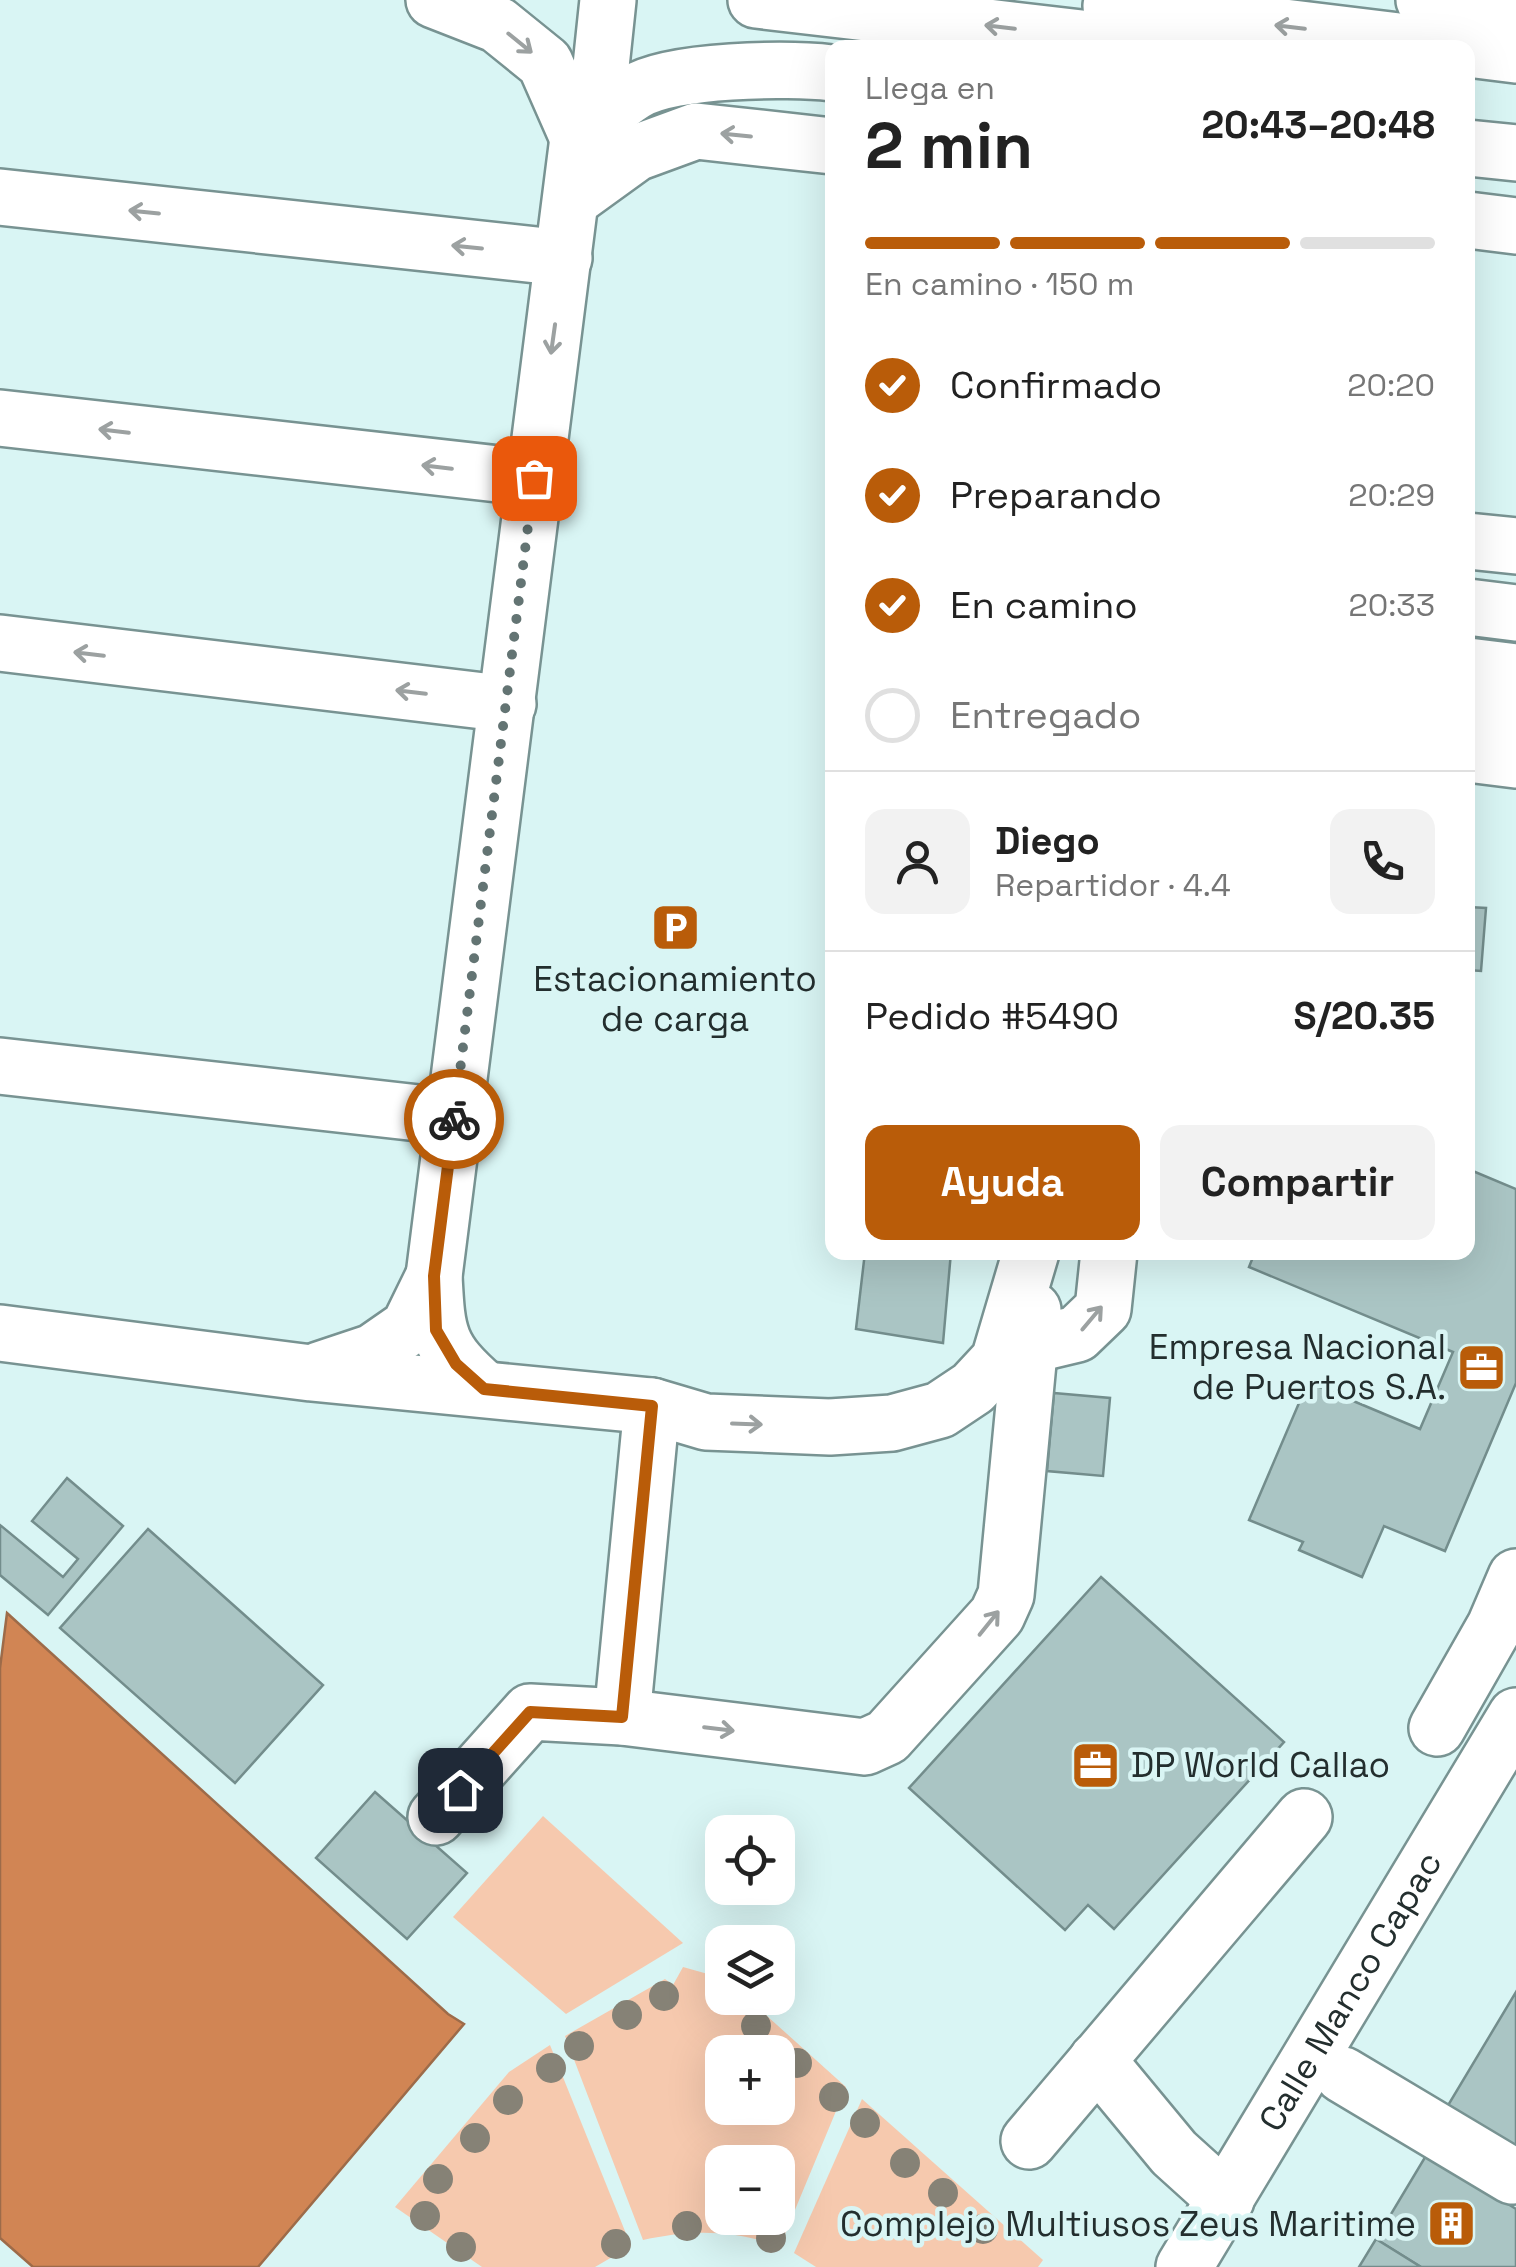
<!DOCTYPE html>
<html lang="es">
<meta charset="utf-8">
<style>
:root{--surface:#fff;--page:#f2f2f2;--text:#222;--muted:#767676;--line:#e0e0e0;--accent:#b95c09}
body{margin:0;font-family:"Space Grotesk",sans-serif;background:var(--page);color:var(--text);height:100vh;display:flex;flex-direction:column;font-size:38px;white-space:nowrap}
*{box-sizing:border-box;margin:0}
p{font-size:32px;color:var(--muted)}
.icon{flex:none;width:55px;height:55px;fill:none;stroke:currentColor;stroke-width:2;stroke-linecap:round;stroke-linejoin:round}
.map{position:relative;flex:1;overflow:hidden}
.details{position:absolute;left:825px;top:40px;width:650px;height:1220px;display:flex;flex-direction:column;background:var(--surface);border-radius:20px;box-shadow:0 10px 40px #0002}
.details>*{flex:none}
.tools{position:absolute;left:705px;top:1815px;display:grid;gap:20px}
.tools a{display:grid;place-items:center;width:90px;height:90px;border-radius:20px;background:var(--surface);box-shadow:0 10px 40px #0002;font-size:50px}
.pin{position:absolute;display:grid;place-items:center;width:85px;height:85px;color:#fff;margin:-42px;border-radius:20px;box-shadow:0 5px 15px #0006}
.courier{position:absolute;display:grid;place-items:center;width:100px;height:100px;margin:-50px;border:8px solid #b95c09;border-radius:50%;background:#fff;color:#222;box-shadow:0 2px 12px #0007}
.summary em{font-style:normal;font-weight:600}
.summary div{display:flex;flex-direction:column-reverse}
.summary{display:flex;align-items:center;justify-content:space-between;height:170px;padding:0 40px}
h1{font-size:65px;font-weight:600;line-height:75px}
.bar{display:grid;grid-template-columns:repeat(4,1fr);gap:15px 10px;align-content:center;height:120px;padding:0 40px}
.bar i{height:12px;border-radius:8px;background:var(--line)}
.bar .current{background:var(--accent)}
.bar p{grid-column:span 4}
.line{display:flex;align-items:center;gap:25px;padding:0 40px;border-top:2px solid var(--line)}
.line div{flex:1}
.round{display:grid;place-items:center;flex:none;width:105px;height:105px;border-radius:20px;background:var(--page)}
ol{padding:0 40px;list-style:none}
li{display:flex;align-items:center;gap:30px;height:110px}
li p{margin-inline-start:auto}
li .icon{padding:10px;border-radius:50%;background:var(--accent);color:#fff;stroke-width:4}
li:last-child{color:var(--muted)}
li i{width:55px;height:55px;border:5px solid var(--line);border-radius:50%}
.action{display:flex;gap:20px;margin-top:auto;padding:20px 40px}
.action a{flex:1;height:115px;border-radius:20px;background:var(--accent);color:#fff;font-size:40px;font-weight:600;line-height:115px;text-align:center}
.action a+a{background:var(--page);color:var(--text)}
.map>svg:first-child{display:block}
.green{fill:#f6c9ae;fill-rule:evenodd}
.water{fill:#d18554;stroke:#9d6b49;stroke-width:2.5}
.building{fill:#aac5c4;stroke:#738d8c;stroke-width:2.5}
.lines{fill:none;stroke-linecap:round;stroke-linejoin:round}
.minor-casing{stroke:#789392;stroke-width:60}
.major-casing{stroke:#789392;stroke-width:60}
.minor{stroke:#fff;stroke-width:55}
.major{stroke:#fff;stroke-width:55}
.tree{fill:#868276}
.oneway{stroke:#9ca1a1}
.done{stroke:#637473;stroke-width:10;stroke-dasharray:0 18}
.route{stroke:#b95c09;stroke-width:12}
.labels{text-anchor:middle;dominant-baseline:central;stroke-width:9;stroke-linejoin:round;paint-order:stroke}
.poi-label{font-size:35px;fill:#232e2e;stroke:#d9f5f4;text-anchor:end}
.street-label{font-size:35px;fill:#232e2e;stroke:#d9f5f4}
</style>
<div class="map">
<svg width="1516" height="2267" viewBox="0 0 1516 2267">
<rect width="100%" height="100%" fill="#d9f5f4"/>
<g class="green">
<polygon points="543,1816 683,1943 566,2014 453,1917"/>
<path d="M 683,1967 L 722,1978 L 722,1998 L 747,1998 L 846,2087 L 780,2246 C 733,2230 692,2229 643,2240 L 565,2036 L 665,1979 L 673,1985 ZM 722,2052 L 778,2052 L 778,2108 L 722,2108 ZM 722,2162 L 778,2162 L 778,2218 L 722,2218 Z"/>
<polygon points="550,2045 631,2246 595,2267 482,2267 395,2207 509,2072"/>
<polygon points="862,2099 1043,2260 1038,2267 816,2267 794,2253"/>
</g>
<polygon class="water" points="7,1613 448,2014 464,2024 258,2267 33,2267 0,2238 0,1668"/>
<g class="building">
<polygon points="1468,907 1486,908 1481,971 1468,970"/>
<polygon points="1468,1169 1516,1189 1516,1383 1445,1551 1384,1526 1362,1577 1299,1550 1303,1542 1249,1520 1308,1382 1420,1429 1453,1352 1249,1267 1255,1252 1468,1252"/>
<polygon points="865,1252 951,1252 943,1343 856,1329"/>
<polygon points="1054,1393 1110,1398 1103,1476 1047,1471"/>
<polygon points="67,1478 123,1526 48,1615 0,1575 0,1525 63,1577 78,1559 32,1521"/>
<polygon points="148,1529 323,1685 235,1783 60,1628"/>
<polygon points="1101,1577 1284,1742 1114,1929 1088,1905 1065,1930 909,1788"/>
<polygon points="375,1792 467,1873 407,1939 316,1858"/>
<polygon points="1516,1992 1516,2154 1444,2112"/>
<polygon points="1427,2154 1516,2209 1516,2267 1421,2267 1376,2239"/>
<polygon points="1376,2239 1421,2267 1359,2267"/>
</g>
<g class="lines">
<defs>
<g id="minor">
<polyline points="434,0 498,25 545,63 578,138"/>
<polyline points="756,0 1167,48"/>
<polyline points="1424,0 1516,11"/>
<polyline points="1111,6 1456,48"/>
<polyline points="1468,49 1516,55"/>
<path d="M 581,136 C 598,122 615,104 635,92 C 672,69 788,68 832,73"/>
<polyline points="1468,148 1516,153"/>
<polyline points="0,197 564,258"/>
<polyline points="571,200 636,153 696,131 832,146"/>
<polyline points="1468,220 1516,226"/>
<polyline points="0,418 534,478"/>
<polyline points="1468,541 1516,546"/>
<polyline points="1468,607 1516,613"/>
<polyline points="0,643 508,704"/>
<polyline points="1468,666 1516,672"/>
<polyline points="1468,710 1516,716"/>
<polyline points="1468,754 1516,760"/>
<polyline points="0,1066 454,1117"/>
<polyline points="0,1333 311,1373 652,1406 706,1422 830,1427 892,1423 940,1410 973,1388 999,1360 1031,1252"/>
<polyline points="1031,1345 1077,1334 1103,1309 1109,1252"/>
<polyline points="319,1370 373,1352 409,1327 434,1276"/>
<path d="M 484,1389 C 438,1349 437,1335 434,1276 L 578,138 L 599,85 L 608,0"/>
<polyline points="622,1717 652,1406"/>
<polyline points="1437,1728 1495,1626 1516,1577"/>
<polyline points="436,1817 530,1712 622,1717 865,1747 887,1737 997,1615 1006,1595 1033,1310"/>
<polyline points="1097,2060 1174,2153 1226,2200"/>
<polyline points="1343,2075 1512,2176"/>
<polyline points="1029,2141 1304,1817"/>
</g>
<g id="major">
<path id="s1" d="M 1184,2267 L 1516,1716"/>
</g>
</defs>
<use href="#minor" class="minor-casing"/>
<use href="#major" class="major-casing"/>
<use href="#minor" class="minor"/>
<use href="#major" class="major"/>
</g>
<g class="tree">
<circle cx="664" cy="1996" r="15"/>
<circle cx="627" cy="2015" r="15"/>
<circle cx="756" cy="2026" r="15"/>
<circle cx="579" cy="2046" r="15"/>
<circle cx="797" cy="2063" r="15"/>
<circle cx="551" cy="2068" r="15"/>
<circle cx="834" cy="2097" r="15"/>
<circle cx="508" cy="2100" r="15"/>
<circle cx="865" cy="2123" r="15"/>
<circle cx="475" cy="2138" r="15"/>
<circle cx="905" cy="2163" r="15"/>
<circle cx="438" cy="2179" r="15"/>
<circle cx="943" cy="2193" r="15"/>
<circle cx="425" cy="2216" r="15"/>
<circle cx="687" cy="2226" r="15"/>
<circle cx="983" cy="2229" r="15"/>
<circle cx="771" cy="2238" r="15"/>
<circle cx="616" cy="2244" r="15"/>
<circle cx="461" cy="2247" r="15"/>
</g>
<defs><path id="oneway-shaft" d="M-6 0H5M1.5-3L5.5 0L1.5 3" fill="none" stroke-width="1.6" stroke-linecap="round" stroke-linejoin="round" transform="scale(2.5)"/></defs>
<g class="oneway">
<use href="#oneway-shaft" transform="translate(1000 27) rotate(-173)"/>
<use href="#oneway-shaft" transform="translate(1290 27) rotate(-173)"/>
<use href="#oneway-shaft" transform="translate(520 43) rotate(39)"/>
<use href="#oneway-shaft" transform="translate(736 135) rotate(-174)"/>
<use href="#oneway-shaft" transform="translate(144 212) rotate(-174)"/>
<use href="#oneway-shaft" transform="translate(467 247) rotate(-174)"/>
<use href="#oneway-shaft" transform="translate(553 339) rotate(98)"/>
<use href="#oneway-shaft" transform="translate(114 431) rotate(-173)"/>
<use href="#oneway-shaft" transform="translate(437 467) rotate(-173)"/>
<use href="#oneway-shaft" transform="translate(89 654) rotate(-173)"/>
<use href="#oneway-shaft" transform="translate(411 692) rotate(-173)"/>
<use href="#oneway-shaft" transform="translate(1092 1318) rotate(-50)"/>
<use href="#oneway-shaft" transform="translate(747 1424) rotate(2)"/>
<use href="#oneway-shaft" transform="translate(989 1623) rotate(-51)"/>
<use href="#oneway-shaft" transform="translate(719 1729) rotate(7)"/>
</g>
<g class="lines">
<polyline class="done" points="454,1119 534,478"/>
<polyline class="route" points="454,1119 434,1276 436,1330 456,1364 484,1389 652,1406 622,1717 530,1712 460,1790"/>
</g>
<defs>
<symbol id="parking-square" viewBox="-11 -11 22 22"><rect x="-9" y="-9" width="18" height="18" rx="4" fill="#b95c09" stroke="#d9f5f4"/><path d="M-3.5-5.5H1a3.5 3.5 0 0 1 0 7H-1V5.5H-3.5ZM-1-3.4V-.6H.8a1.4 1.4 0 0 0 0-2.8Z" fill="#fff"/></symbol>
<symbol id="office-square" viewBox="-11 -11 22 22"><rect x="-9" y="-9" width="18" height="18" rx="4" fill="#b95c09" stroke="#d9f5f4"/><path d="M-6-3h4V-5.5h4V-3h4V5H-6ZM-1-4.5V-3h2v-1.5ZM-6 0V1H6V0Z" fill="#fff"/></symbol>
<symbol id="building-square" viewBox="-11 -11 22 22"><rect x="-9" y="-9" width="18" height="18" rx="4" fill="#b95c09" stroke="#d9f5f4"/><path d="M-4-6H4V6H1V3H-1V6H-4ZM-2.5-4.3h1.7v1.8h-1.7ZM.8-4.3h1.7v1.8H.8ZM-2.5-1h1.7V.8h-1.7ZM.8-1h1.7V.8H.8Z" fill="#fff"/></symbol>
</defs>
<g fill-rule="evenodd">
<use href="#parking-square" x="648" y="900" width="55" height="55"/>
<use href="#office-square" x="1454" y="1340" width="55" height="55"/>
<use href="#office-square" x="1068" y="1738" width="55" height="55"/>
<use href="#building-square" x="1424" y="2196" width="55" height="55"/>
</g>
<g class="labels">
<g class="poi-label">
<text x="675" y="979" text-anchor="middle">Estacionamiento<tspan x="675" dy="40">de carga</tspan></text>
<text x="1446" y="1347">Empresa Nacional<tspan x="1446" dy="40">de Puertos S.A.</tspan></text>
<text x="1131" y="1765" text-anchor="start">DP World Callao</text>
<text x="1416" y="2224">Complejo Multiusos Zeus Maritime</text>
</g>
<g class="street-label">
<text stroke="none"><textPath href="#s1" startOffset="322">Calle Manco Capac</textPath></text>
</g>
</g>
</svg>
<div class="tools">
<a><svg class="icon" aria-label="locate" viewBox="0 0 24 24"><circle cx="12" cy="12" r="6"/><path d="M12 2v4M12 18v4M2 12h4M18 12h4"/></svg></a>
<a><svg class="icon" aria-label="layers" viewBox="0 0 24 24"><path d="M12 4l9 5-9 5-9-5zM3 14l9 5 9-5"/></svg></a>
<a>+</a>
<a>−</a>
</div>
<div class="pin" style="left:534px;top:478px;background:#ea580c"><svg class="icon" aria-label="bag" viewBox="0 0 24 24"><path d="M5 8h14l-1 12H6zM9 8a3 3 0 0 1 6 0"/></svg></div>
<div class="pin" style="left:460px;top:1790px;background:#1f2937"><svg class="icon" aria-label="home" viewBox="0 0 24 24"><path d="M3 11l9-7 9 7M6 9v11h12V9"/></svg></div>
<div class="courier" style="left:454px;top:1119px"><svg class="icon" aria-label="bike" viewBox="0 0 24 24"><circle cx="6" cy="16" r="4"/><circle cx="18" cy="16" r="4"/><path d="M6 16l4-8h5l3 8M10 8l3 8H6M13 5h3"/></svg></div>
<section class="details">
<div class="summary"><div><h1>2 min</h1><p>Llega en</p></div><em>20:43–20:48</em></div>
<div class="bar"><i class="current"></i><i class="current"></i><i class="current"></i><i></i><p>En camino · 150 m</p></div>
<ol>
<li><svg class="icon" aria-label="check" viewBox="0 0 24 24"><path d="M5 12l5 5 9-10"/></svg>Confirmado<p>20:20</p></li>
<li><svg class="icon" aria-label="check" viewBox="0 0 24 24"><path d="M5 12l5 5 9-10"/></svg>Preparando<p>20:29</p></li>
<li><svg class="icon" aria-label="check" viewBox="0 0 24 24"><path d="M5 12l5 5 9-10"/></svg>En camino<p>20:33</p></li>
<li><i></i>Entregado</li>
</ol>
<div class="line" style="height:180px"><a class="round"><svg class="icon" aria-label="person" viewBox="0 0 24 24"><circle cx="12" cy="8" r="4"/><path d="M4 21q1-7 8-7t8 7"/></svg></a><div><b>Diego</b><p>Repartidor · 4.4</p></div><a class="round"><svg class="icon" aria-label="phone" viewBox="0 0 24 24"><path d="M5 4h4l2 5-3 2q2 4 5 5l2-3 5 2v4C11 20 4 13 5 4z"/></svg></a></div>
<div class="line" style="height:130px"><div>Pedido #5490</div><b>S/20.35</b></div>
<div class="action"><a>Ayuda</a><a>Compartir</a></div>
</section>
</div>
